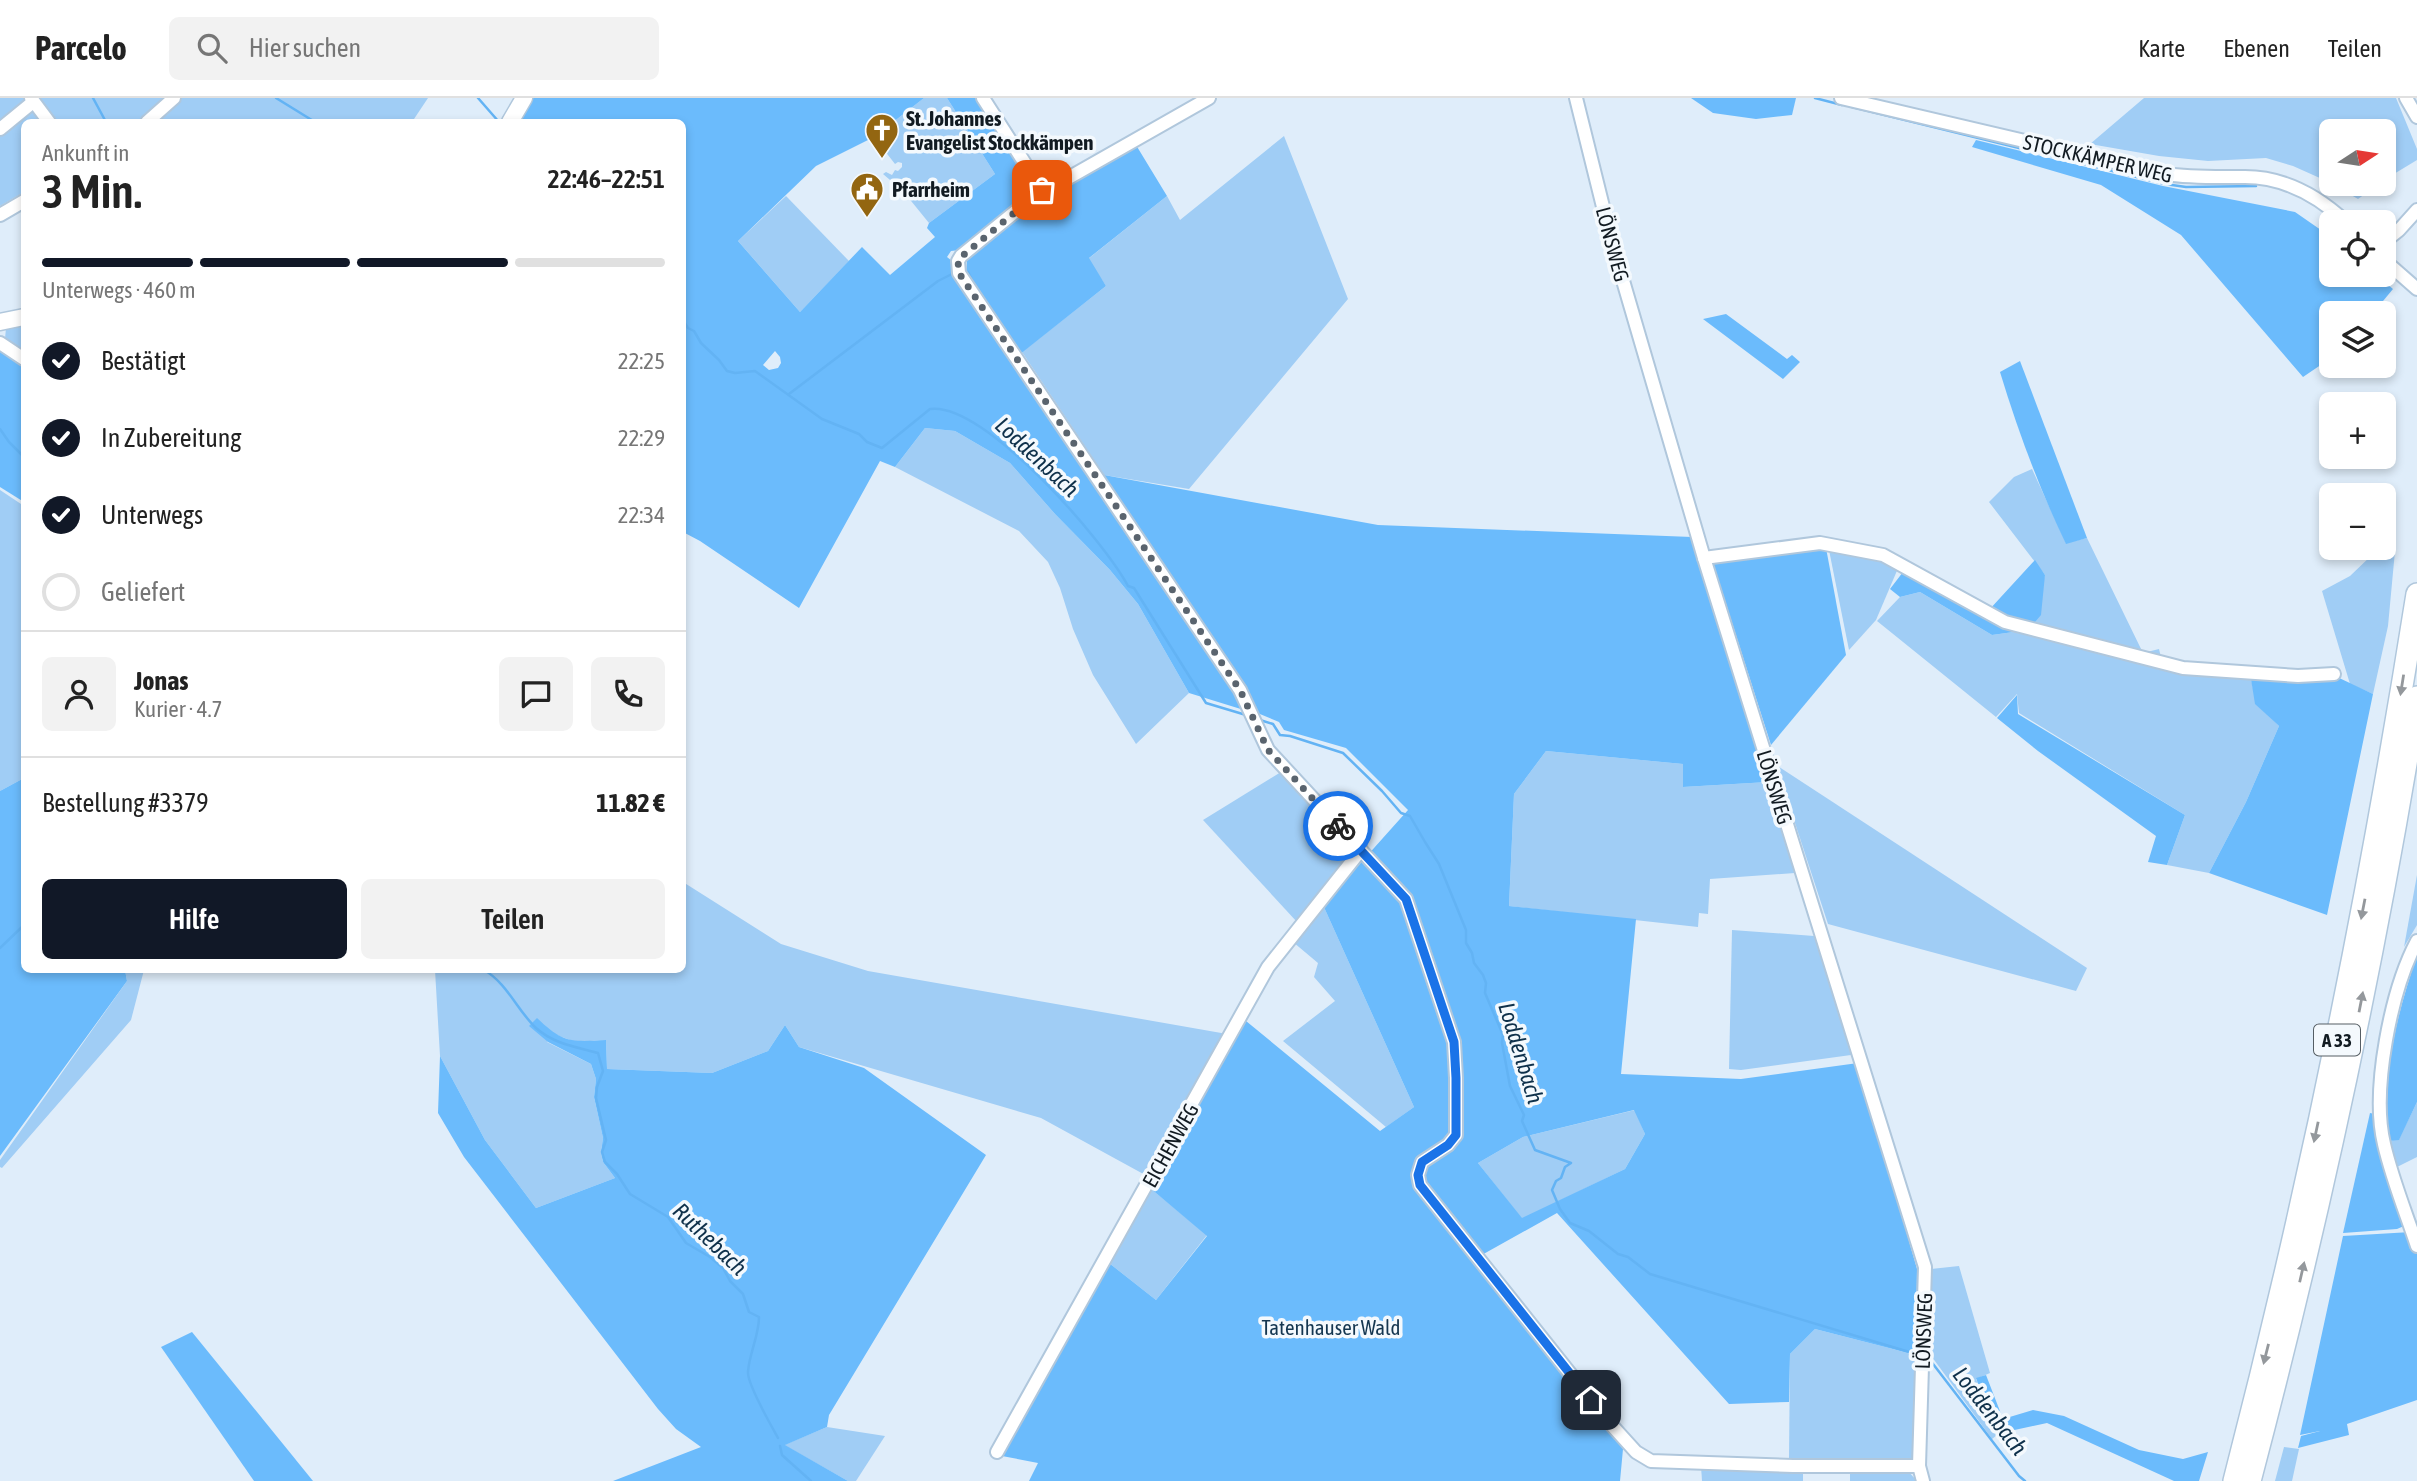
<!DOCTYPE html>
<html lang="de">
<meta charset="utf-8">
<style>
:root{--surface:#fff;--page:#f2f2f2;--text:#222;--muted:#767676;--line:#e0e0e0;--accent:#111827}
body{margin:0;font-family:"Asap Condensed",sans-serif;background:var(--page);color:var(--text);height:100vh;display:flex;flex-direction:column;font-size:26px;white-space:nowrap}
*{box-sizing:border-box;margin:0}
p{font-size:23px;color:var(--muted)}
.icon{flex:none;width:38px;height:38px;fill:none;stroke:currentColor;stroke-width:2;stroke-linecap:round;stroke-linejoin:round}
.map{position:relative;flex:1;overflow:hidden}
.panel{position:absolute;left:21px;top:21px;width:665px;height:854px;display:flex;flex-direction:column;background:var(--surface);border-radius:10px;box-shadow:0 4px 10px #0003}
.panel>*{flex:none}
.needle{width:46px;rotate:78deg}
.controls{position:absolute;left:2319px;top:21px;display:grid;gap:14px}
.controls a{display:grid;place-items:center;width:77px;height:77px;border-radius:10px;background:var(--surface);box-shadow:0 4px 10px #0003;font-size:35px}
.pin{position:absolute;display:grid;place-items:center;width:60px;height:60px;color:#fff;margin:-30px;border-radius:14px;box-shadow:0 4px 10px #0006}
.courier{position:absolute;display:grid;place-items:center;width:70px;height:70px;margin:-35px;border:5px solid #1a73e8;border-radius:50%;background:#fff;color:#222;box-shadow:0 2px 9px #0007}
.head em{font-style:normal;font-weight:600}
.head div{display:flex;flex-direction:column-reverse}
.head{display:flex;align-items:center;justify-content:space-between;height:119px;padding:0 21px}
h1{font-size:46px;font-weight:600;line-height:52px}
.bar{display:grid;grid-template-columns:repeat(4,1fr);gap:10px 7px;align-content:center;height:84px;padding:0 21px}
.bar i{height:9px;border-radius:5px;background:var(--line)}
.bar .active{background:var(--accent)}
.bar p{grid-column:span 4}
.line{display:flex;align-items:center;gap:18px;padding:0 21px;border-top:2px solid var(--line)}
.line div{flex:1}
.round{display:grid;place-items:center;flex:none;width:74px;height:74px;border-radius:10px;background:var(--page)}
ol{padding:0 21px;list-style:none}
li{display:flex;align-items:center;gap:21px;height:77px}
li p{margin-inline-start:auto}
li .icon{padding:7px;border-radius:50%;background:var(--accent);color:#fff;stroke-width:4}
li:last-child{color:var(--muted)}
li i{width:38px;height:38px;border:4px solid var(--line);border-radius:50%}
.cta{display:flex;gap:14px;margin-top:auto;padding:14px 21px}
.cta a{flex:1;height:80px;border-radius:10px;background:var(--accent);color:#fff;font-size:28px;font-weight:600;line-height:80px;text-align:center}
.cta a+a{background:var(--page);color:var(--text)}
header{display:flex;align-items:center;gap:42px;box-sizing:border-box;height:98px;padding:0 35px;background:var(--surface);border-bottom:2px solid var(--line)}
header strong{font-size:33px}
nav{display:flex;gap:38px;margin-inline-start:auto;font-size:24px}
.search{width:490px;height:63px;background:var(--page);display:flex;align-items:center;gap:18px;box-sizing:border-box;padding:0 24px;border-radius:10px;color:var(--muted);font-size:26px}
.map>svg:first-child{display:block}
.green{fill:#a0cdf5}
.forest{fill:#6bbbfc;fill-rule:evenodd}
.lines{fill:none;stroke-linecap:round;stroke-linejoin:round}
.stream{stroke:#63b3f4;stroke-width:2.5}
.street-casing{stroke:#b0c7dc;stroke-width:16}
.secondary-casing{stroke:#b0c7dc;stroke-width:19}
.highway-casing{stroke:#b0c7dc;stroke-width:24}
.street{stroke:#fff;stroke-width:12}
.secondary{stroke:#fff;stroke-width:16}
.highway{stroke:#fff;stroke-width:21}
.oneway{fill:#94989c}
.done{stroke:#5a646e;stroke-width:7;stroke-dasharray:0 12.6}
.route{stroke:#1a73e8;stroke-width:9}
.labels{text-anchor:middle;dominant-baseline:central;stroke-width:7;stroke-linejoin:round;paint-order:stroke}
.shield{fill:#f4f9fd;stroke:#565e64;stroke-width:2}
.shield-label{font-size:19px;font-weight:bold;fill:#121b22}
.poi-label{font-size:21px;font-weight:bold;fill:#121b22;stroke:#f4f9fd;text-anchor:start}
.street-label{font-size:21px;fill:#121b22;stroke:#f4f9fd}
.park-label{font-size:21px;fill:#143650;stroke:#f4f9fd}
.water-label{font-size:23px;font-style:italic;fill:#0f314b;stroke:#f4f9fd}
</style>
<header>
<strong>Parcelo</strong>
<div class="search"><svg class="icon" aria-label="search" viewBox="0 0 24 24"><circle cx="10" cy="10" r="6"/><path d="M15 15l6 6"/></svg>Hier suchen</div>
<nav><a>Karte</a><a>Ebenen</a><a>Teilen</a></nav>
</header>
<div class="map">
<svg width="2417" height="1383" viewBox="0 0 2417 1383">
<rect width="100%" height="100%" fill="#dfedfa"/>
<g class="green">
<polygon points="0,0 169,0 139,24 24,24 24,94 0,108"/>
<polygon points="180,0 428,0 412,24 153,24"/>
<polygon points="924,0 947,0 995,76 929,125 903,93 883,76 886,74 892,77 895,72 898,73 902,69 902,65 898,64 895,66 874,39"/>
<polygon points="2144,0 2396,0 2417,51 2417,62 2384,82 2384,33 2331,33 2331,85 2293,68 2266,60 2208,63 2159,58 2090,46"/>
<polygon points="1284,38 1348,201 1189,391 1104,377 1022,254 1106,188 1088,161 1167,98 1180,122"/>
<polygon points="2332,86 2379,86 2358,101"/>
<polygon points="786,98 849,163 800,214 738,143"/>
<polygon points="24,227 24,254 5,241 6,230"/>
<polygon points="925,330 955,333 1010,365 1055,416 1110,472 1138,506 1189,595 1136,646 1093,577 1073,531 1060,490 1048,464 1019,433 895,369"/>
<polygon points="2032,371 2066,445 2087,440 2143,555 2159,551 2162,563 2031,528 2045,477 1989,404 2014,379"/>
<polygon points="0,392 24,408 24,544 21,556 24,568 24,680 0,693"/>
<polygon points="1829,452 1881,459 1899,468 1876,522 1849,552"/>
<polygon points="2395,453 2388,528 2373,596 2350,586 2322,493 2350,478 2373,456"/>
<polygon points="1920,494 1992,537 2028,532 2182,572 2250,575 2256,606 2279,628 2246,704 2209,775 2167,767 2185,717 2019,615 2017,596 1996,619 1877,523 1900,499"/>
<polygon points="1546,653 1683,666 1683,689 1768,684 1795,775 1710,781 1708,816 1699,815 1698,829 1509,808 1514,696"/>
<polygon points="1776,667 2087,870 2076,893 1828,826"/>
<polygon points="1281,674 1349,746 1348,757 1297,824 1203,722"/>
<polygon points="2417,777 2417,827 2404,849"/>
<polygon points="683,784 781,846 868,873 1227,936 1147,1078 1041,1020 799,949 785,927 768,953 712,975 607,971 606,942 575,944 554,936 547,944 591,966 596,981 594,999 603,1040 601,1054 603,1064 615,1080 536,1110 485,1042 440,958 435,872 682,872"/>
<polygon points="1323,807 1414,1009 1386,1029 1283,943 1335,903 1314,879 1318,865 1293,844"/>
<polygon points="1732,832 1814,838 1853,952 1851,957 1741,972 1729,971"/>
<polygon points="125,872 144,872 131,922 2,1070 0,1069 0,1062 127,883"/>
<polygon points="2417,1004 2417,1059 2395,1070 2388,1043 2399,1041"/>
<polygon points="1635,1012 1645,1036 1625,1071 1522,1121 1478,1065 1523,1039"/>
<polygon points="1150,1090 1207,1137 1156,1202 1109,1165"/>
<polygon points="1959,1168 1990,1275 1976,1281 1997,1337 1992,1341 1932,1259 1931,1171"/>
<polygon points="1815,1231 1916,1257 1916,1353 1910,1363 1789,1361 1790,1256"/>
<polygon points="827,1329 885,1338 856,1383 848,1383 784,1347"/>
<polygon points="2284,1349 2299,1351 2292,1383 2275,1383"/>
<polygon points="1701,1368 1803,1372 1803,1383 1702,1383"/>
<polygon points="1907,1372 1917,1383 1850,1383 1850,1373"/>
</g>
<g class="forest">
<path d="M 529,0 L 924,0 L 874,39 L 816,68 L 738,143 L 800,214 L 862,149 L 890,177 L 935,139 L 927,130 L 929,125 L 995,76 L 947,0 L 977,0 L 1031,84 L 1032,92 L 1027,100 L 960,152 L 951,153 L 947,159 L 952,163 L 954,175 L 1235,594 L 1244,612 L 1189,595 L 1138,506 L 1110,472 L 1055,416 L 1010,365 L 955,333 L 925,330 L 895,369 L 880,363 L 799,510 L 700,443 L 683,434 L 682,24 L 515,24 ZM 775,253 L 780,259 L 781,265 L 778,270 L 769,272 L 763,267 Z"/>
<polygon points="1691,0 1796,0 1792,17 1756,21 1713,15"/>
<polygon points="1976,42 2163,88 2295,114 2331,139 2331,177 2376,177 2393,191 2373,215 2331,215 2331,260 2303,279 2181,137 2101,87 1972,49"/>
<polygon points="1136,47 1167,98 1089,160 1106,188 1019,257 966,177 967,161 1044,100"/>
<polygon points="1726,216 1787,261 1792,257 1800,264 1783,281 1703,221"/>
<polygon points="0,248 24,267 24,404 0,389"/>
<path d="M 2020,263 L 2087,440 L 2066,446 C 2039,390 2018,333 2000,274 Z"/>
<path d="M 1104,377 L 1378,427 L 1692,439 L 1768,684 L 1683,689 L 1683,666 L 1546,653 L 1514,696 L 1509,808 L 1636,821 L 1621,976 L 1741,981 L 1858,965 L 1917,1171 L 1916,1257 L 1815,1231 L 1790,1256 L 1789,1304 L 1729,1306 L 1557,1115 L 1471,1163 L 1623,1351 L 1620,1383 L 1029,1383 L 1038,1365 L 1002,1358 L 1109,1165 L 1156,1202 L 1207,1138 L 1150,1090 L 1246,923 L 1380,1033 L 1414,1009 L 1323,807 L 1408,712 L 1346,650 L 1284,632 L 1279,624 L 1255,614 L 1100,380 ZM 1634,1012 L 1645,1036 L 1625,1071 L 1522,1120 L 1478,1065 L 1523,1039 Z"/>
<polygon points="1826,450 1846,557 1771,647 1712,462"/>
<polygon points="2035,462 2045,477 2041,517 2028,532 1992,537 1920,494 1900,499 1890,491 1903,474 1989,512"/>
<polygon points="2250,575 2335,578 2373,596 2327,817 2209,775 2246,704 2279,628 2255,606"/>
<polygon points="2017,597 2018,616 2185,717 2167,767 2148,764 2156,738 2038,653 1997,620"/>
<polygon points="24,680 24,872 125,872 127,883 0,1058 0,693"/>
<path d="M 2417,857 L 2417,1004 L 2399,1042 L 2388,1043 C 2383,974 2395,922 2417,857 Z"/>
<path d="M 537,920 C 563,945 571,944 606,942 L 607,971 L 712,975 L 768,953 L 785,927 L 799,949 L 864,970 L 986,1057 L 829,1317 L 827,1329 L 785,1347 L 848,1383 L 613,1383 L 701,1349 L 676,1331 L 658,1311 L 464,1059 L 438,1015 L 440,958 L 485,1042 L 536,1110 L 615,1080 L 603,1064 L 601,1054 L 603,1040 L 594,999 L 596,981 L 591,966 L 548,944 L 529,928 Z"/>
<polygon points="2370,1015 2375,1016 2404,1128 2397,1131 2343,1135"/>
<polygon points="2411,1134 2417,1153 2417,1302 2347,1326 2349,1337 2298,1350 2301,1338 2320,1333 2300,1337 2343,1138"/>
<polygon points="192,1234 313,1383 254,1383 161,1249"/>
<polygon points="1986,1277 2003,1321 2033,1312 2064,1318 2139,1352 2183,1361 2208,1354 2199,1383 2174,1383 2047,1325 1996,1336 1976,1280"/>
</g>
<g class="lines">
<g class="stream">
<polyline points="93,0 106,24"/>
<polyline points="276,0 315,24"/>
<polyline points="478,0 499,24"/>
<polyline points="1815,0 1842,7"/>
<polyline points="1852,9 2165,86 2186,89 2256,88"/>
<polyline points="968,174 974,186"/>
<path d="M 682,221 L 688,230 L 694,233 L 701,245 L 719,262 L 727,273 L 735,275 L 755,273 L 822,321 L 859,336 L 867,344 L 882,350 L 930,311 C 984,303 1104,443 1128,488 L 1134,490 L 1206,605 L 1246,617"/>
<polyline points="789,296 938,183 952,176"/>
<polyline points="0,331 9,344 24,359"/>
<polyline points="1260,622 1273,626 1280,637 1290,638 1343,655 1382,693 1401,715 1410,718 1425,744 1439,766 1466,832 1466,845 1472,855 1474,865 1483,877 1486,885 1485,895 1503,937 1502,945 1510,988 1524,1017 1522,1023 1535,1052 1571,1065 1565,1069 1561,1080 1556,1083 1552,1092 1560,1111 1570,1125 1589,1133 1618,1156 1628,1159 1650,1176 1916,1256"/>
<polyline points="0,850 24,827"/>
<path d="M 484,872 C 507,885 517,912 536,930 C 554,946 576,949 598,955 L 603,973 L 597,989 L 596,1000 L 606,1042 L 602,1054 L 605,1064 L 617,1076 L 630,1096 L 668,1119 L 686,1145 L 710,1159 L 723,1170 L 730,1183 L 743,1196 L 749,1214 L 759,1219 C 759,1238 749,1256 748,1274 C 747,1286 772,1329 778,1340"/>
<polyline points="1930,1262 2019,1378 2025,1383"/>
<polyline points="780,1348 782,1357 811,1383"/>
</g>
<defs>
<g id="street">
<polyline points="31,0 49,24"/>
<polyline points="983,0 1042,92"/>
<polyline points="1209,0 1056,87 1042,92 961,158 958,163 959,175 1240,592 1268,652 1406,801 1454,944 1456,980 1456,1037 1448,1047 1422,1064 1418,1077 1420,1087 1607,1322 1636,1354 1651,1363 1793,1368 1919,1368"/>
<polyline points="1576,0 1612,145 1704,460 1925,1169 1919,1368 1923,1383"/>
<path d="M 1841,0 L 2165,76 C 2192,80 2218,79 2245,79 C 2284,79 2319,99 2346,124"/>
<polyline points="2406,0 2417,19"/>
<polyline points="147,24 174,0"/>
<polyline points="0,31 33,4"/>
<polyline points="0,117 24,103"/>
<polyline points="2384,144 2399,132 2417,112"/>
<polyline points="2384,162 2417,191"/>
<polyline points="0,245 24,261"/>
<polyline points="1704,460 1820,445 1883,457 2005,524 2183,570 2298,578 2334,576"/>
<path d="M 2417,843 C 2391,892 2371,992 2384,1046 C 2392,1081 2406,1115 2417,1148"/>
<polyline points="997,1354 1268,869 1361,752"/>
</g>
<g id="secondary">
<polyline points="510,24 524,0"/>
<polyline points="0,224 24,219"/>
</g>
<g id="highway">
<path d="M 2234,1383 C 2310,1090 2370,794 2417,496"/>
<path d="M 2250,1383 C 2318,1125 2375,862 2417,599"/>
</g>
</defs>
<use href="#street" class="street-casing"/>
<use href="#secondary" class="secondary-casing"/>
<use href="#highway" class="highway-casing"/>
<use href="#street" class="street"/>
<use href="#secondary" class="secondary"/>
<use href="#highway" class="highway"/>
</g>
<defs><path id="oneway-solid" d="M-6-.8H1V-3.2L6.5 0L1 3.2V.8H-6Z" transform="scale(1.75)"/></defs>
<g class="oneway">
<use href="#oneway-solid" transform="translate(2402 587) rotate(99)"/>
<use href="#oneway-solid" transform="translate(2363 811) rotate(101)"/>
<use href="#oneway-solid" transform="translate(2361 904) rotate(-79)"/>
<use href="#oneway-solid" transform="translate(2316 1034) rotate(102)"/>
<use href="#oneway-solid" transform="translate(2302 1174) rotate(-77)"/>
<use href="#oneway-solid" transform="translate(2266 1256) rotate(104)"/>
</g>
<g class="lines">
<polyline class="done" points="1042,92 961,159 958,163 959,175 1240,592 1268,652 1338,728"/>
<polyline class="route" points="1338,728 1406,801 1454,944 1456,980 1456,1037 1448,1047 1422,1064 1418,1077 1420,1087 1591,1302"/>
</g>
<defs>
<symbol id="church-pin" viewBox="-11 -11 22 30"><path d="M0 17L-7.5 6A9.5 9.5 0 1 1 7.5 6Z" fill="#936611" stroke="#f4f9fd"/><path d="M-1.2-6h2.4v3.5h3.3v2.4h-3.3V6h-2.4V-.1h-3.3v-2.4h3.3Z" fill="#fff"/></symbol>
<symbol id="civic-pin" viewBox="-11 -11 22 30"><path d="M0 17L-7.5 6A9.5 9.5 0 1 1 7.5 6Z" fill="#936611" stroke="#f4f9fd"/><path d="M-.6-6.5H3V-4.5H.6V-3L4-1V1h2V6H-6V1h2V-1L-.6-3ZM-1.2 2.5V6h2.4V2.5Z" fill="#fff"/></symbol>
</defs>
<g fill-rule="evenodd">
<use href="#church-pin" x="863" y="13" width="38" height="52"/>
<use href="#civic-pin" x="848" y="72" width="38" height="52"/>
</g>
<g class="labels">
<rect class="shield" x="2314" y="926.5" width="46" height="31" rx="5"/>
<g class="shield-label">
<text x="2337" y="942">A 33</text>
</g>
<g class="poi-label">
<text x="906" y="20">St. Johannes<tspan x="906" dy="24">Evangelist Stockkämpen</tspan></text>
<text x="892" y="91">Pfarrheim</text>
</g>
<g class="street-label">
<text transform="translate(2098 60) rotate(13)">STOCKKÄMPER WEG</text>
<text transform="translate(1613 146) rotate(75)">LÖNSWEG</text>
<text transform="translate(1775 689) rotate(73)">LÖNSWEG</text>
<text transform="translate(1170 1047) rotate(-61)">EICHENWEG</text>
<text transform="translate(1923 1233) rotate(-88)">LÖNSWEG</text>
</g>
<g class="park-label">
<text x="1331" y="1229">Tatenhauser Wald</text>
</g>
<g class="water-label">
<text transform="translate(1037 359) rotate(43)">Loddenbach</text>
<text transform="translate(1521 955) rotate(73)">Loddenbach</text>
<text transform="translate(710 1141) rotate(44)">Ruthebach</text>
<text transform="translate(1990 1313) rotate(52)">Loddenbach</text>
</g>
</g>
</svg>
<div class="controls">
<a><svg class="needle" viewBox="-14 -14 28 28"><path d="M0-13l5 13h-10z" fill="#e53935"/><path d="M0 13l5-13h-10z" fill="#767676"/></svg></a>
<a><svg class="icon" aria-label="locate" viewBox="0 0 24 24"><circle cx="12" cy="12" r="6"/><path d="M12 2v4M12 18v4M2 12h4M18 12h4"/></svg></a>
<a><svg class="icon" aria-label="layers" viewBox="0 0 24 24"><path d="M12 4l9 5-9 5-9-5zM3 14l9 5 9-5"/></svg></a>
<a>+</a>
<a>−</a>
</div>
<div class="pin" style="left:1042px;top:92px;background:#ea580c"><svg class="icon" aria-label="bag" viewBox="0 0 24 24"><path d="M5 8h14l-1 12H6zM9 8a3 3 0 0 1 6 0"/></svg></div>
<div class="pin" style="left:1591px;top:1302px;background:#1f2937"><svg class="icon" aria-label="home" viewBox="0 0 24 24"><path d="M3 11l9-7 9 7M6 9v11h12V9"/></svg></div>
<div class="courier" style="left:1338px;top:728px"><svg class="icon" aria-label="bike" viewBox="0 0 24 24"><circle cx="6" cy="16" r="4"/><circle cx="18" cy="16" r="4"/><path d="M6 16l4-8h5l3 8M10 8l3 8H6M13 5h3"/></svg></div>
<section class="panel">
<div class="head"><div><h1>3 Min.</h1><p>Ankunft in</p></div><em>22:46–22:51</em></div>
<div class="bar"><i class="active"></i><i class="active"></i><i class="active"></i><i></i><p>Unterwegs · 460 m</p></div>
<ol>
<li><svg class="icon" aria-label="check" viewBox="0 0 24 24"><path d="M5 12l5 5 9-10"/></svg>Bestätigt<p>22:25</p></li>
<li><svg class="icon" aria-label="check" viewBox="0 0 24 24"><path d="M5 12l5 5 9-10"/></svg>In Zubereitung<p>22:29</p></li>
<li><svg class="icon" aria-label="check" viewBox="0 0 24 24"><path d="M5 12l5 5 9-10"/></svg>Unterwegs<p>22:34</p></li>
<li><i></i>Geliefert</li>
</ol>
<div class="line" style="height:126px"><a class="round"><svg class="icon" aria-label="person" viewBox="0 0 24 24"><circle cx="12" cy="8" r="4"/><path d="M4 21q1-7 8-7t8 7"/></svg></a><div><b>Jonas</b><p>Kurier · 4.7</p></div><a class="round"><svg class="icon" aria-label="chat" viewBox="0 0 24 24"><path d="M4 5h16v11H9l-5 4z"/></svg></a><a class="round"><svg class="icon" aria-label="phone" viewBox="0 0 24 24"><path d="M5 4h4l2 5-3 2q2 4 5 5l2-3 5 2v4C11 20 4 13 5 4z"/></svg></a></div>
<div class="line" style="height:91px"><div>Bestellung #3379</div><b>11.82 €</b></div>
<div class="cta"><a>Hilfe</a><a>Teilen</a></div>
</section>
</div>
